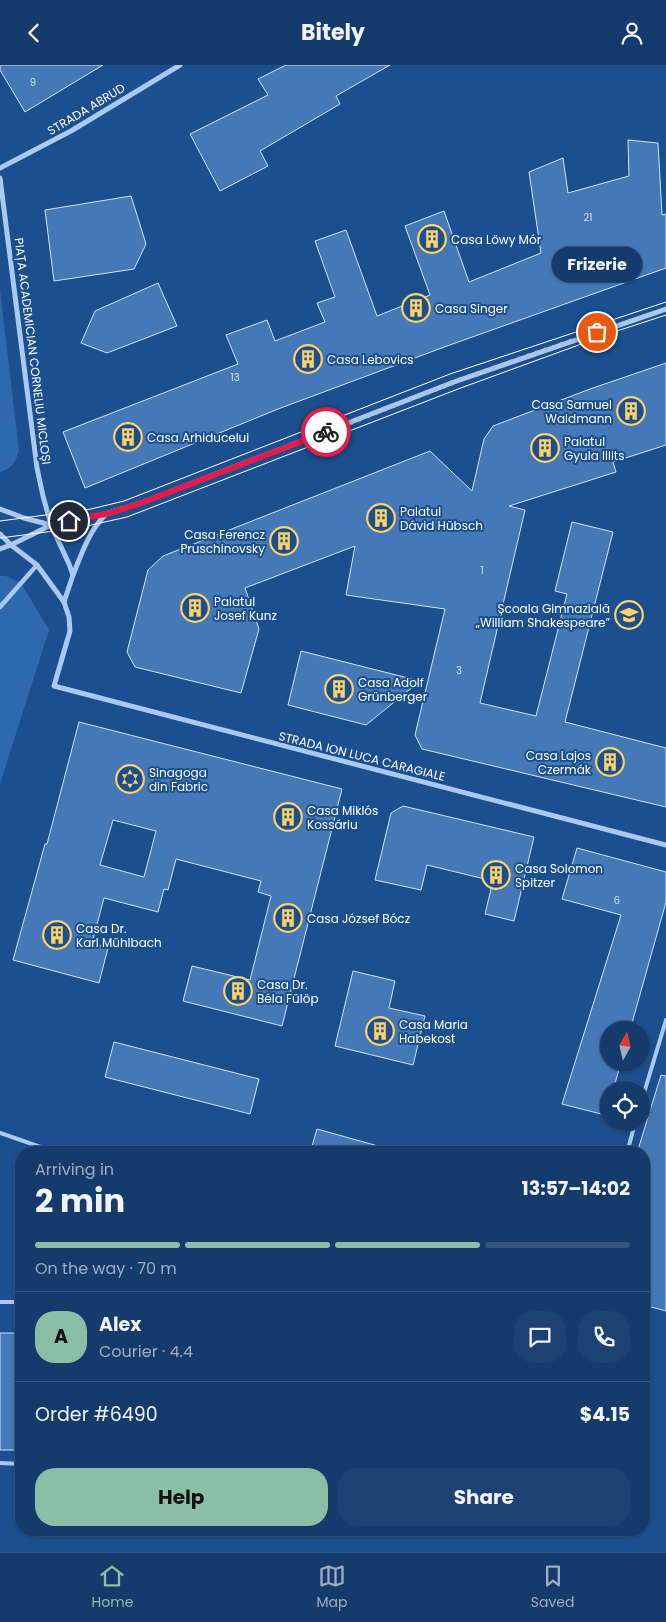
<!DOCTYPE html>
<meta charset="utf-8">
<style>
:root{--surface:#143b6b;--page:#1d4271;--text:#f1f3f6;--muted:#9dadc1;--line:#33557e;--accent:#8abfa5}
body{margin:0;font-family:Poppins,sans-serif;background:var(--page);color:var(--text);height:100vh;display:flex;flex-direction:column;font-size:19px;white-space:nowrap}
*{box-sizing:border-box;margin:0}
p{font-size:16px;color:var(--muted)}
.icon{flex:none;width:28px;height:28px;fill:none;stroke:currentColor;stroke-width:2;stroke-linecap:round;stroke-linejoin:round}
.map{position:relative;flex:1;overflow:hidden}
.details{position:absolute;left:15px;top:1081px;width:635px;height:390px;display:flex;flex-direction:column;background:var(--surface);border-radius:20px;box-shadow:0 1px 4px #0004,0 0 0 1px var(--line)}
.details>*{flex:none}
.needle{width:32px;rotate:8deg}
.fabs{position:absolute;left:600px;top:956px;display:grid;gap:10px}
.fabs a{display:grid;place-items:center;width:50px;height:50px;border-radius:50%;background:var(--surface);box-shadow:0 1px 4px #0004,0 0 0 1px var(--line);font-size:25px}
.pin{position:absolute;display:grid;place-items:center;width:42px;height:42px;color:#fff;margin:-21px;border:2px solid #fff;border-radius:50%;box-shadow:0 1px 5px #0007}
.courier{position:absolute;display:grid;place-items:center;width:50px;height:50px;margin:-25px;border:4px solid #e11d48;border-radius:50%;background:#fff;color:#222;box-shadow:0 1px 6px #0007}
.bubble{position:absolute;height:35px;border-radius:18px;background:var(--surface);box-shadow:0 1px 4px #0004,0 0 0 1px var(--line);font-size:16px;font-weight:700;line-height:35px;text-align:center}
.head em{font-style:normal;font-weight:700}
.head div{display:flex;flex-direction:column-reverse}
.head{display:flex;align-items:center;justify-content:space-between;height:85px;padding:0 20px}
h1{font-size:32px;font-weight:700;line-height:38px}
.bar{display:grid;grid-template-columns:repeat(4,1fr);gap:8px 5px;align-content:center;height:60px;padding:0 20px}
.bar i{height:6px;border-radius:4px;background:var(--line)}
.bar .selected{background:var(--accent)}
.bar p{grid-column:span 4}
.line{display:flex;align-items:center;gap:12px;padding:0 20px;border-top:1px solid var(--line)}
.line div{flex:1}
.round{display:grid;place-items:center;flex:none;width:52px;height:52px;border-radius:20px;background:var(--page)}
.button{display:flex;gap:10px;margin-top:auto;padding:10px 20px}
.button a{flex:1;height:58px;border-radius:20px;background:var(--accent);color:#111;font-size:20px;font-weight:700;line-height:58px;text-align:center}
.button a+a{background:var(--page);color:var(--text)}
header{display:flex;justify-content:space-between;align-items:center;height:65px;padding:0 20px;background:var(--surface);font-size:22px;font-weight:700}
.tabs{display:flex;justify-content:space-around;align-items:center;height:70px;border-top:1px solid var(--line);background:var(--surface);font-size:14px;color:var(--muted)}
.tabs a{display:grid;justify-items:center;gap:2px}
.tabs .selected{color:var(--accent)}
.map>svg:first-child{display:block}
.green{fill:#2e69ad}
.building{fill:#4478b7;stroke:#cfe3fa;fill-rule:evenodd}
.lines{fill:none;stroke-linecap:round;stroke-linejoin:round}
.service{stroke:#a9c9ee;stroke-width:4}
.pedestrian{stroke:#a9c9ee;stroke-width:4.5}
.minor{stroke:#a9c9ee;stroke-width:5}
.tram{stroke:#fff;stroke-width:1}
.done{stroke:#afc1d8;stroke-width:5;stroke-dasharray:0 9}
.route{stroke:#e11d48;stroke-width:6}
.labels{text-anchor:middle;dominant-baseline:central;stroke-width:4;stroke-linejoin:round;paint-order:stroke}
.number-label{font-size:10px;fill:#d0dded}
.street-label{font-size:12px;fill:#fff;stroke:#1b4f8f}
.poi-label{font-size:12px;fill:#fff;stroke:#1b4f8f;text-anchor:start}
</style>
<header><svg class="icon" aria-label="back" viewBox="0 0 24 24"><path d="M15 5l-7 7 7 7"/></svg>Bitely<svg class="icon" aria-label="person" viewBox="0 0 24 24"><circle cx="12" cy="8" r="4"/><path d="M4 21q1-7 8-7t8 7"/></svg></header>
<div class="map">
<svg width="666" height="1487" viewBox="0 0 666 1487">
<rect width="100%" height="100%" fill="#1b4f8f"/>
<g class="green">
<path d="M 0,225 L 19,386 C 15,397 12,404 0,407 Z"/>
<polygon points="0,511 6,511 21,518 49,565 0,719"/>
</g>
<g class="building">
<polygon points="0,0 103,0 25,47 0,5"/>
<polygon points="286,0 390,0 336,31 340,39 260,86 268,101 220,126 190,69 268,30 258,14"/>
<polygon points="628,75 658,78 662,150 666,149 666,203 447,281 278,344 85,423 63,367 238,299 226,270 267,255 275,276 325,257 317,238 335,232 315,176 346,165 377,251 430,230 405,161 444,146 469,217 541,188 529,107 563,93 568,128 629,111"/>
<polygon points="131,131 146,179 134,204 54,216 45,145"/>
<polygon points="158,218 177,261 107,288 81,278 95,246"/>
<polygon points="666,298 666,380 613,397 616,407 509,441 525,445 480,638 536,651 567,529 555,526 572,457 613,467 565,657 666,683 666,742 422,684 415,670 445,544 346,530 355,481 245,523 259,564 241,628 135,602 127,587 148,505 163,491 430,386 472,426 484,374 493,361 590,324"/>
<polygon points="301,586 420,616 366,660 288,640"/>
<path d="M 79,657 L 342,724 L 282,961 L 183,936 L 192,901 L 250,915 L 271,831 L 258,827 L 261,816 L 176,794 L 168,825 L 164,824 L 158,847 L 104,833 L 92,878 L 108,883 L 99,918 L 13,895 L 45,779 L 47,779 ZM 113,755 L 156,766 L 144,812 L 100,800 Z"/>
<polygon points="403,741 534,772 514,856 485,849 493,816 427,800 421,825 375,815 391,748"/>
<polygon points="577,783 666,807 666,837 630,965 609,965 609,998 621,998 613,1025 609,1025 609,1039 605,1050 562,1039 621,850 562,834"/>
<polygon points="353,906 395,916 389,943 425,951 413,1000 335,981"/>
<polygon points="114,977 259,1014 250,1049 105,1012"/>
<polygon points="661,1010 666,1011 666,1246 644,1240 644,1088 637,1088"/>
<polygon points="317,1064 378,1081 377,1088 310,1088"/>
<rect x="0" y="1268" width="21" height="117"/>
</g>
<g class="lines">
<g class="service">
<polyline points="641,1038 666,955"/>
<polyline points="0,1068 58,1088"/>
<polyline points="627,1088 635,1058"/>
<polyline points="0,1237 21,1237"/>
<polyline points="0,1398 21,1399"/>
</g>
<polyline class="pedestrian" points="0,542 37,500"/>
<g class="minor">
<polyline points="0,103 71,66 180,0"/>
<polyline points="0,113 37,403 43,431 51,460 69,499 73,510 64,537"/>
<polyline points="0,444 24,453 51,460"/>
<polyline points="0,469 11,480 37,500 64,537 69,552 70,566 54,621 666,780"/>
<polyline points="0,484 11,480 51,460 105,449 141,438 454,317 666,244"/>
<path d="M 73,510 C 82,488 88,468 105,450"/>
</g>
<g class="tram">
<polyline points="0,456 91,444 124,436 450,309 666,237"/>
<polyline points="0,473 78,463 127,452 458,324 617,266 666,250"/>
</g>
</g>
<g class="lines">
<polyline class="done" points="326,367 454,317 597,267"/>
<polyline class="route" points="69,456 110,448 141,438 326,367"/>
</g>
<defs>
<symbol id="building-ring" viewBox="-11 -11 22 22"><circle r="9.5" fill="#1b4f8f" stroke="#ffd166" stroke-width="1.5"/><path d="M-4-6H4V6H1V3H-1V6H-4ZM-2.5-4.3h1.7v1.8h-1.7ZM.8-4.3h1.7v1.8H.8ZM-2.5-1h1.7V.8h-1.7ZM.8-1h1.7V.8H.8Z" fill="#ffd166"/></symbol>
<symbol id="school-ring" viewBox="-11 -11 22 22"><circle r="9.5" fill="#1b4f8f" stroke="#ffd166" stroke-width="1.5"/><path d="M0-5L7-2L0 1L-7-2ZM-4 1L0 2.5L4 1V4Q0 6-4 4Z" fill="#ffd166"/></symbol>
<symbol id="synagogue-ring" viewBox="-11 -11 22 22"><circle r="9.5" fill="#1b4f8f" stroke="#ffd166" stroke-width="1.5"/><path d="M0-6.5L5.6 3.2H-5.6ZM0 6.5L5.6-3.2H-5.6Z" fill="#ffd166"/></symbol>
</defs>
<g fill-rule="evenodd">
<use href="#building-ring" x="416" y="158" width="32" height="32"/>
<use href="#building-ring" x="400" y="227" width="32" height="32"/>
<use href="#building-ring" x="292" y="278" width="32" height="32"/>
<use href="#building-ring" x="615" y="330" width="32" height="32"/>
<use href="#building-ring" x="112" y="356" width="32" height="32"/>
<use href="#building-ring" x="529" y="367" width="32" height="32"/>
<use href="#building-ring" x="365" y="437" width="32" height="32"/>
<use href="#building-ring" x="268" y="460" width="32" height="32"/>
<use href="#building-ring" x="179" y="527" width="32" height="32"/>
<use href="#school-ring" x="613" y="534" width="32" height="32"/>
<use href="#building-ring" x="323" y="608" width="32" height="32"/>
<use href="#building-ring" x="594" y="681" width="32" height="32"/>
<use href="#synagogue-ring" x="114" y="698" width="32" height="32"/>
<use href="#building-ring" x="272" y="736" width="32" height="32"/>
<use href="#building-ring" x="480" y="794" width="32" height="32"/>
<use href="#building-ring" x="272" y="837" width="32" height="32"/>
<use href="#building-ring" x="41" y="854" width="32" height="32"/>
<use href="#building-ring" x="222" y="910" width="32" height="32"/>
<use href="#building-ring" x="364" y="950" width="32" height="32"/>
</g>
<g class="labels">
<g class="number-label">
<text x="33" y="17">9</text>
<text x="588" y="152">21</text>
<text x="235" y="312">13</text>
<text x="482" y="505">1</text>
<text x="459" y="605">3</text>
<text x="617" y="835">6</text>
</g>
<g class="street-label">
<text transform="translate(86 44) rotate(-31)">STRADA ABRUD</text>
<text transform="translate(33 286) rotate(83)">PIAȚA ACADEMICIAN CORNELIU MICLOȘI</text>
<text transform="translate(362 691) rotate(14)">STRADA ION LUCA CARAGIALE</text>
</g>
<g class="poi-label">
<text x="451" y="174">Casa Lőwy Mór</text>
<text x="435" y="243">Casa Singer</text>
<text x="327" y="294">Casa Lebovics</text>
<text x="612" y="339" text-anchor="end">Casa Samuel<tspan x="612" dy="14">Waldmann</tspan></text>
<text x="147" y="372">Casa Arhiducelui</text>
<text x="564" y="376">Palatul<tspan x="564" dy="14">Gyula Illits</tspan></text>
<text x="400" y="446">Palatul<tspan x="400" dy="14">Dávid Hübsch</tspan></text>
<text x="265" y="469" text-anchor="end">Casa Ferencz<tspan x="265" dy="14">Pruschinovsky</tspan></text>
<text x="214" y="536">Palatul<tspan x="214" dy="14">Josef Kunz</tspan></text>
<text x="610" y="543" text-anchor="end">Școala Gimnazială<tspan x="610" dy="14">„William Shakespeare”</tspan></text>
<text x="358" y="617">Casa Adolf<tspan x="358" dy="14">Grünberger</tspan></text>
<text x="591" y="690" text-anchor="end">Casa Lajos<tspan x="591" dy="14">Czermák</tspan></text>
<text x="149" y="707">Sinagoga<tspan x="149" dy="14">din Fabric</tspan></text>
<text x="307" y="745">Casa Miklós<tspan x="307" dy="14">Kossáriu</tspan></text>
<text x="515" y="803">Casa Solomon<tspan x="515" dy="14">Spitzer</tspan></text>
<text x="307" y="853">Casa József Bócz</text>
<text x="76" y="863">Casa Dr.<tspan x="76" dy="14">Karl Mühlbach</tspan></text>
<text x="257" y="919">Casa Dr.<tspan x="257" dy="14">Béla Fülöp</tspan></text>
<text x="399" y="959">Casa Maria<tspan x="399" dy="14">Habekost</tspan></text>
</g>
</g>
</svg>
<div class="fabs">
<a><svg class="needle" viewBox="-14 -14 28 28"><path d="M0-13l5 13h-10z" fill="#e53935"/><path d="M0 13l5-13h-10z" fill="#9dadc1"/></svg></a>
<a><svg class="icon" aria-label="locate" viewBox="0 0 24 24"><circle cx="12" cy="12" r="6"/><path d="M12 2v4M12 18v4M2 12h4M18 12h4"/></svg></a>
</div>
<div class="pin" style="left:597px;top:267px;background:#ea580c"><svg class="icon" aria-label="bag" viewBox="0 0 24 24"><path d="M5 8h14l-1 12H6zM9 8a3 3 0 0 1 6 0"/></svg></div>
<div class="pin" style="left:69px;top:456px;background:#1f2937"><svg class="icon" aria-label="home" viewBox="0 0 24 24"><path d="M3 11l9-7 9 7M6 9v11h12V9"/></svg></div>
<div class="courier" style="left:326px;top:367px"><svg class="icon" aria-label="bike" viewBox="0 0 24 24"><circle cx="6" cy="16" r="4"/><circle cx="18" cy="16" r="4"/><path d="M6 16l4-8h5l3 8M10 8l3 8H6M13 5h3"/></svg></div>
<div class="bubble" style="left:552px;top:182px;width:90px">Frizerie</div>
<section class="details">
<div class="head"><div><h1>2 min</h1><p>Arriving in</p></div><em>13:57–14:02</em></div>
<div class="bar"><i class="selected"></i><i class="selected"></i><i class="selected"></i><i></i><p>On the way · 70 m</p></div>
<div class="line" style="height:90px"><b class="round" style="background:var(--accent);color:#111">A</b><div><b>Alex</b><p>Courier · 4.4</p></div><a class="round"><svg class="icon" aria-label="chat" viewBox="0 0 24 24"><path d="M4 5h16v11H9l-5 4z"/></svg></a><a class="round"><svg class="icon" aria-label="phone" viewBox="0 0 24 24"><path d="M5 4h4l2 5-3 2q2 4 5 5l2-3 5 2v4C11 20 4 13 5 4z"/></svg></a></div>
<div class="line" style="height:65px"><div>Order #6490</div><b>$4.15</b></div>
<div class="button"><a>Help</a><a>Share</a></div>
</section>
</div>
<nav class="tabs">
<a class="selected"><svg class="icon" aria-label="home" viewBox="0 0 24 24"><path d="M3 11l9-7 9 7M6 9v11h12V9"/></svg>Home</a>
<a><svg class="icon" aria-label="map" viewBox="0 0 24 24"><path d="M3 6l6-2 6 2 6-2v14l-6 2-6-2-6 2zM9 4v14M15 6v14"/></svg>Map</a>
<a><svg class="icon" aria-label="saved" viewBox="0 0 24 24"><path d="M7 4h10v16l-5-4-5 4z"/></svg>Saved</a>
</nav>
